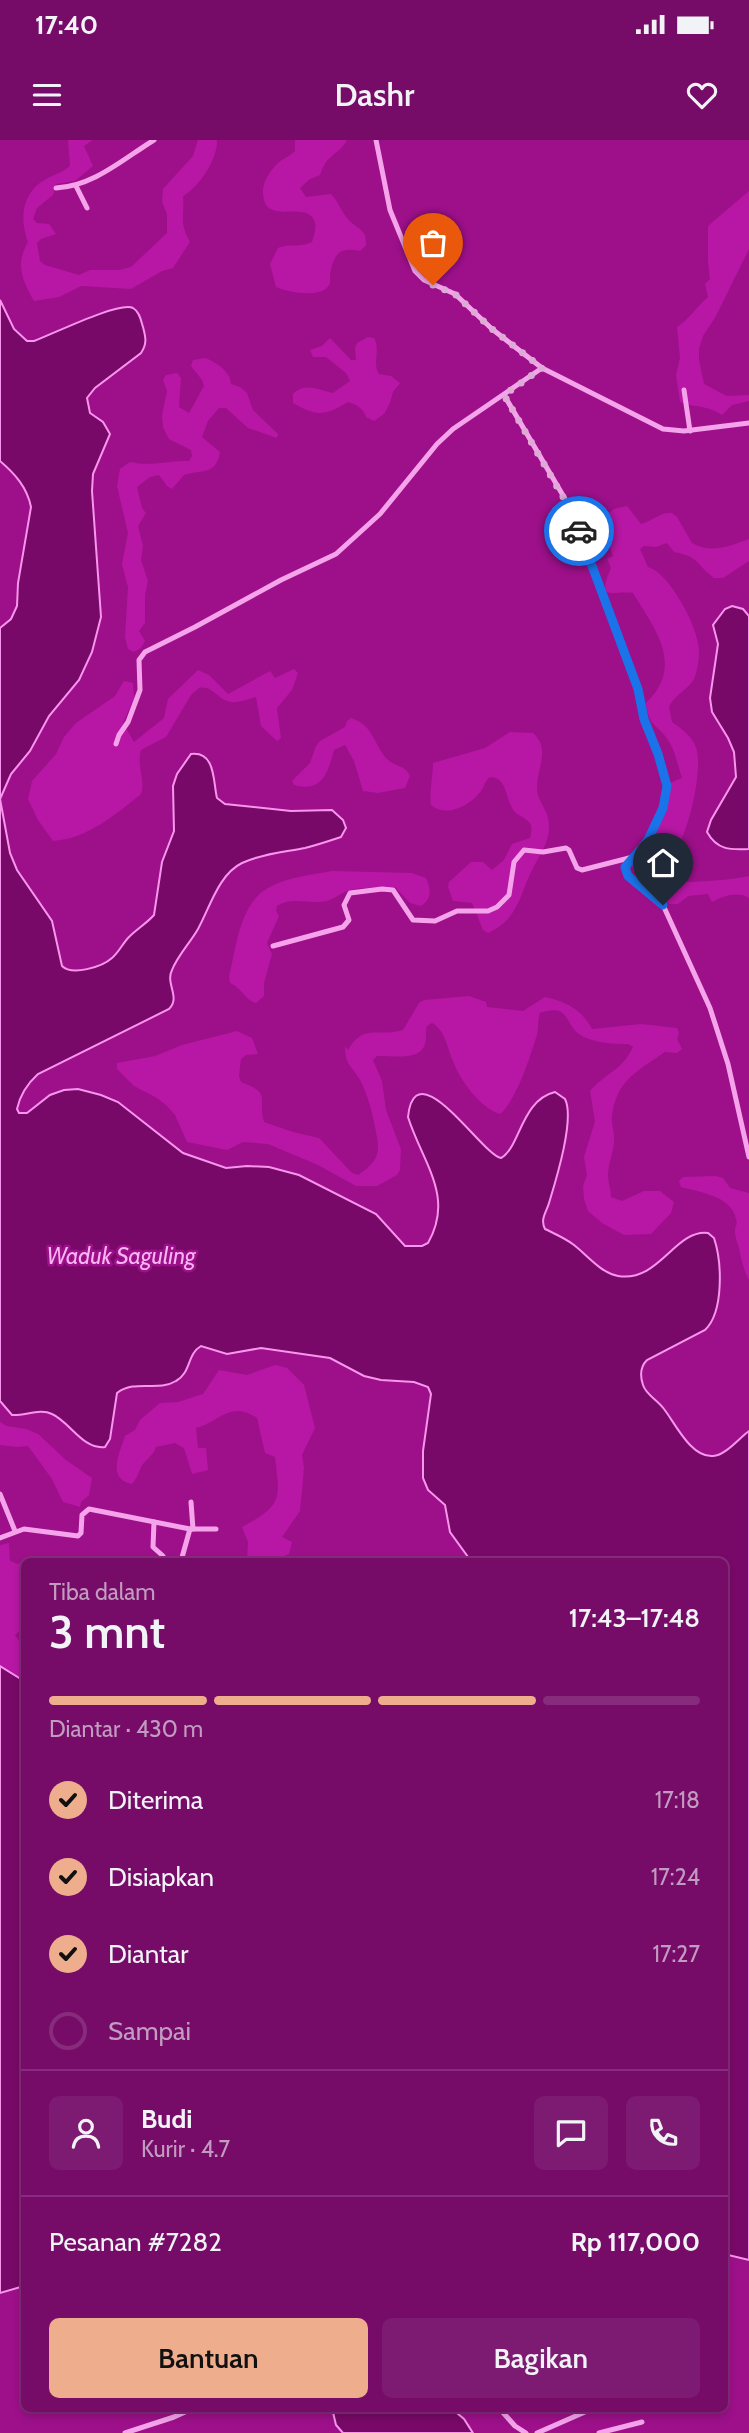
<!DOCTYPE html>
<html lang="id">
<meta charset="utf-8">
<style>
:root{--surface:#760c68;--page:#7d1a71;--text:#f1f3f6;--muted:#c29bc0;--line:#872c7c;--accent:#eead8d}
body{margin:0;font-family:Cabin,sans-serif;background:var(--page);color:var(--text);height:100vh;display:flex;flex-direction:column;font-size:26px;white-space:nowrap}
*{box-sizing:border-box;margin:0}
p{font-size:23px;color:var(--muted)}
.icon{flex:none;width:38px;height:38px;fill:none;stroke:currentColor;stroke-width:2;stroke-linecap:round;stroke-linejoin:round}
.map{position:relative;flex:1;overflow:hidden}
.side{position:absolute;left:21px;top:1418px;width:707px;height:854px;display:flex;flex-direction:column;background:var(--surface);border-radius:10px;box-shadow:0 4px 10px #0003,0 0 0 2px var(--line)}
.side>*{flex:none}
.pin{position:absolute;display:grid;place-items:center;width:60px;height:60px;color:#fff;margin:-72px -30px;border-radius:50% 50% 50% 0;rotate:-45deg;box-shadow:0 0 7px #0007}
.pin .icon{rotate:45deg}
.courier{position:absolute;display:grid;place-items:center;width:70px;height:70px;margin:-35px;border:5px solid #1a73e8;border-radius:50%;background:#fff;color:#222;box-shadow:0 2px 9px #0007}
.headline em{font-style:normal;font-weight:600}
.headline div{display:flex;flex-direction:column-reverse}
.headline{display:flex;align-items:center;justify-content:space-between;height:119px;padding:0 28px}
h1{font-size:46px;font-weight:600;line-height:52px}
.bar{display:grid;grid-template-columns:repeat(4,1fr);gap:10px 7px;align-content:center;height:84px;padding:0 28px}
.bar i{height:9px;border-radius:5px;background:var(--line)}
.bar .current{background:var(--accent)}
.bar p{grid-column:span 4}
.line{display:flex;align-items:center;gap:18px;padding:0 28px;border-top:2px solid var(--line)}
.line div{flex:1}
.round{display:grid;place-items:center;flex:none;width:74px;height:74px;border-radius:10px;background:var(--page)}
ol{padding:0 28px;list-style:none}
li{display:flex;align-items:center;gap:21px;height:77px}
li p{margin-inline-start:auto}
li .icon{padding:7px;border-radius:50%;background:var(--accent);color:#111;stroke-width:4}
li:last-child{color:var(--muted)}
li i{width:38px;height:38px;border:4px solid var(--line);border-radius:50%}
.primary-button{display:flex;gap:14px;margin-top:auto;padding:14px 28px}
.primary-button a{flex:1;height:80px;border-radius:10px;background:var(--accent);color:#111;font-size:28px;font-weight:600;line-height:80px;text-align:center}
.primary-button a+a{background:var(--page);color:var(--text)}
.status{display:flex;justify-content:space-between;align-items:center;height:49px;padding:0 35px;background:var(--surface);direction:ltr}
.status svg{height:19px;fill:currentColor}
header{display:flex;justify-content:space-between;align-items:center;height:91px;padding:0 28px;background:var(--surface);font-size:32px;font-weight:600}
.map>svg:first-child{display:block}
.green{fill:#b717a4}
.water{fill:#780968;stroke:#f896ee;stroke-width:2}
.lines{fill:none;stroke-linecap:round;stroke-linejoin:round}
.minor{stroke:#f5a4eb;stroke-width:5}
.done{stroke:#ddabd6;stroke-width:7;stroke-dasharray:0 12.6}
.route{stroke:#1a73e8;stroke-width:9}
.labels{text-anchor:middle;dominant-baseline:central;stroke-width:5;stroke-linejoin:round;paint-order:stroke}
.water-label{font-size:23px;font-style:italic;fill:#fbb5f4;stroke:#9d108a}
</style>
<div class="status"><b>17:40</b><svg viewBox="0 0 49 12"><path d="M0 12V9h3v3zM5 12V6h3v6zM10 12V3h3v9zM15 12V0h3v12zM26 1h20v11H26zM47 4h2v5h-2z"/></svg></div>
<header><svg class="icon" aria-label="menu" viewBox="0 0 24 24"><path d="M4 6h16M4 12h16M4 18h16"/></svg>Dashr<svg class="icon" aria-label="heart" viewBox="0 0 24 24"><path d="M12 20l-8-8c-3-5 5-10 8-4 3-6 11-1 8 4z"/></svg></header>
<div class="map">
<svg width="749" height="2293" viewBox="0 0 749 2293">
<rect width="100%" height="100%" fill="#9d108a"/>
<g class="green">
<path d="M 68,0 L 93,0 L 84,6 L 93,26 L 75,41 L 56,44 L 53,55 L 37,68 L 33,79 L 37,83 L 49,84 L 56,94 L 41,99 L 37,103 L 40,121 L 45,125 L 79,135 L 90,130 L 119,130 L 131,127 L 167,93 L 167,74 L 162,62 L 163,49 L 193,16 L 198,0 L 217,0 C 218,19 199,47 183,56 C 185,78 178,79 190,102 L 173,128 L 162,131 L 131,149 L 81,146 L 59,157 L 34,161 C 22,140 15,124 28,102 C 19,78 22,52 46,39 C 56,34 62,33 70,26 Z"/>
<path d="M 295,0 L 347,0 C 337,17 328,12 320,35 L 310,39 L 300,48 L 306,57 L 331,54 C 338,61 341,71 348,79 C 357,90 367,88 366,105 L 360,111 C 340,107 334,113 330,134 C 330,137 331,142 329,145 C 322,159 287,152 276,147 L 270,124 L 278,108 C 289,103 301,108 312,102 C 314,94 319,83 311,76 C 298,64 264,84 263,53 C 262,43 270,31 277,24 C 282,19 289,17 295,11 Z"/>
<path d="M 749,51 L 749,109 L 716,176 L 703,196 L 699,209 L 699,220 L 704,244 L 727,256 L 749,255 L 749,261 L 732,265 L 722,275 C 707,265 696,268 680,262 L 676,235 L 680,218 L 677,187 C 688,181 697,166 708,157 L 705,144 L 710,139 L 708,122 L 708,86 Z"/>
<path d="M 368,197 L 374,198 C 381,209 372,223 379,234 L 391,236 L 400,243 L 393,252 L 390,263 L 384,274 L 374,281 L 366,277 C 364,269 356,264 348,262 C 324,276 318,277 293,263 L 293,254 C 305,242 318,250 333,253 L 350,241 L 346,233 L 326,217 L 313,217 L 310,210 L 322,206 L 330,198 L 351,220 L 356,220 L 355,208 L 357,203 Z"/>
<path d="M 205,218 C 216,222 231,232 231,244 L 240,247 L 247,253 L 253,270 L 278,294 L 277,298 L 248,288 L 226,268 L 219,268 L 208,281 L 202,297 L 220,312 C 216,336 201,329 184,335 L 172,349 L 167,346 L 159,335 L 150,337 L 137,347 L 142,368 L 146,373 L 138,386 L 143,406 L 141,420 L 148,441 L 145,455 L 145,483 L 139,491 L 145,501 L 141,508 L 134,512 L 128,509 L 125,497 L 128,447 L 122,424 L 128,393 L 117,346 L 120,329 L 130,322 C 151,327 168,320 189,321 L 192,316 L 191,310 L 169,299 L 163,287 L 162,275 L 167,251 L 163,240 L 166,235 L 177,233 L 181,238 L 179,267 L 189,273 L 204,246 L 202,240 L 191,226 L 193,220 Z"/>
<path d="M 627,366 L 641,384 C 652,381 660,372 672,373 L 677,377 L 692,403 C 712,414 729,406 749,399 L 749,421 L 723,438 L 714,438 C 696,425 701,417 674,412 L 667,403 L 656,407 L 644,406 L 640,409 L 648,427 C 670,433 700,490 699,512 C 699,520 697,532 694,539 C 688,550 674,555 669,567 L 672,582 C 680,588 690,594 695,605 C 704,624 691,677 683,696 C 677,709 663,713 663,728 L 675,743 C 700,741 724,741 749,736 L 749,758 C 737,751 724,756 712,762 L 708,754 L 688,756 L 678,764 L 669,764 L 633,730 L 632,723 C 653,697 670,676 670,643 L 682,638 C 678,626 675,610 668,600 C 657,583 649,588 646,563 C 685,526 655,489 633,453 C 613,450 596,463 611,428 L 607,419 L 613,416 L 600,380 L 614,369 Z"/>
<path d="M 294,529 L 298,533 L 292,550 L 277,568 L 281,598 L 277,601 L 261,586 L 256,557 C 248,559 239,563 231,562 C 217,560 213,545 199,548 L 191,555 L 166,597 L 141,610 C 136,626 146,639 141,654 C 115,675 87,699 53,701 L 38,680 L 28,659 L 32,641 L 56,614 L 64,597 L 76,583 L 115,556 L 124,541 L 133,543 L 134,558 L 123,583 L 134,602 L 164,578 L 168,559 L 198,530 L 209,535 L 228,554 L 270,531 L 275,538 Z"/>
<path d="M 351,578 C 375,586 373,605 388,620 C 396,627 405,625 410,636 L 405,648 L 378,653 L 363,651 L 354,621 L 345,605 L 334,610 C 328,632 323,653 294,645 L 292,641 L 310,623 L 316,606 L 320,601 L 345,587 L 347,581 Z"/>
<path d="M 510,592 L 533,593 C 551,609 537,627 537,648 C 537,662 550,670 549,688 C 549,702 539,717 533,728 C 519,755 519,779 488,793 L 483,790 L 472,763 L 453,761 L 448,747 L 449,742 L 471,722 L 483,722 L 492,730 L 504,720 L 512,704 L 530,698 C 531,693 533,686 529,682 C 525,678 518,675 515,672 C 505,661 508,637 490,637 C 484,642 485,646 481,651 C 470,666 446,678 431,665 C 429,651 433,637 433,623 L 485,608 Z"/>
<path d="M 332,731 L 412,733 L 426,738 C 431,749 432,759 421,766 L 410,763 L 395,747 C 380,748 359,746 345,752 C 335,757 328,763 315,762 C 302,762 289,758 277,766 L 276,771 L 279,776 L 267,803 L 272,814 L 264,843 L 264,856 L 256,863 C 245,860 241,847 230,843 L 229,837 C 236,809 239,764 268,748 C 287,737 311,735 332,731 Z"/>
<path d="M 469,856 L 486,862 L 487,867 L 523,871 L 545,857 C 567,862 581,869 592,889 L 641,884 L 677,888 L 679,893 L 677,899 L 682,909 L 677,913 L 665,912 C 639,930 616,940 612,976 C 611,985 615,993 614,1003 C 613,1014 608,1024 608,1035 C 608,1042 611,1050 611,1057 L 622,1061 L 644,1051 L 660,1051 L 674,1062 L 671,1073 L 651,1094 L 624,1095 L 602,1083 L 588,1071 L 584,1059 L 583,1046 L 587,1035 L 584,1017 L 595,981 L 590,951 C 606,932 621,932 633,907 L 628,904 C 613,904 591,903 579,894 C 564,883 570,863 540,873 C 537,880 539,887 537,895 C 530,916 517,960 500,974 C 480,968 460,940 453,921 C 447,908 446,891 432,883 L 427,886 C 425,893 427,897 425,904 C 420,922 391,915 377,916 L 373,920 L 382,941 L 386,970 L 401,1009 L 400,1030 L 397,1035 L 377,1046 L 356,1046 L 318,1025 L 268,1004 L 243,1002 L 227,1010 L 187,1002 L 175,975 L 167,966 L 157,958 L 134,946 L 117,929 L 117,923 L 155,916 L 182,905 L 237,891 L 252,898 L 258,914 L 246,915 L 241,919 L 239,936 L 241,942 C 273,954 257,958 264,982 L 293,992 L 319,998 L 352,1033 L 358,1035 C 384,1018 379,1008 374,982 C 371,968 367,953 360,940 C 351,924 345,926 345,906 L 348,910 C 364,882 379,898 403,890 L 419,863 L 424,860 Z"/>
<path d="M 716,1036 L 723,1038 L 730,1048 L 749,1053 L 749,1140 C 744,1131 742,1122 740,1113 C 739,1106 735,1098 735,1091 C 735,1083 738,1087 736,1079 C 732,1056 699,1052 681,1047 L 679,1041 L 683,1037 Z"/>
<path d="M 275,1225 L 287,1228 L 304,1245 L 315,1288 L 302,1315 L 304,1328 L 300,1371 L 282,1397 L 292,1402 L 289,1414 L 273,1421 L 247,1421 L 248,1402 L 242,1387 C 283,1365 280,1359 275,1317 L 265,1313 L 257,1278 C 230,1260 221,1281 196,1288 L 198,1308 L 206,1308 L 208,1330 L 192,1334 L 184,1308 L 175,1303 L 156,1307 C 153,1316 145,1320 141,1327 C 138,1334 137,1338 132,1344 C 106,1339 120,1312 125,1296 L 135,1290 L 140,1280 L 160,1263 L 178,1262 L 203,1254 L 219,1230 L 247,1235 Z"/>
<polygon points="0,1282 7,1286 26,1289 38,1294 66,1320 92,1338 89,1355 81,1362 80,1367 63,1362 52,1339 28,1306 17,1307 0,1305"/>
<polygon points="9,1403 10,1421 18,1424 24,1422 24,1487 15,1495 22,1505 24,1505 24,1541 0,1526 0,1405"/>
</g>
<g class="water">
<path d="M 0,160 L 14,189 L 27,201 L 34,201 C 51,195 119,161 133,168 C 140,172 141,181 143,187 C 146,198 147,204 141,213 L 95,248 L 87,258 L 90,273 L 103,282 L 110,294 L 93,334 L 92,351 L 101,477 L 92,512 L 79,540 L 49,576 L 30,611 L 11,634 L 0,659 L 10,713 L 17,730 L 52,781 L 62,826 C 72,836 102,827 112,818 C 119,812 123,803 129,797 C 137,789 147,783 154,775 L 162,722 L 174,691 L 173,646 L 177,634 L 191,614 C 216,611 213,642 217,658 L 225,664 L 291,671 L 332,670 L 343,680 L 346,688 L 341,697 C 329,701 317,705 305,708 C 285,712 261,714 242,723 C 219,734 210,767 198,789 C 190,803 178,815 172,830 C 165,844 181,857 169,869 L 38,934 C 27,944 20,955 17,969 L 19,973 L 27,973 L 50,955 L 64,950 L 78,949 L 101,955 L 118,962 L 183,1013 L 226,1028 L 247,1026 L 269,1027 L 299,1035 L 376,1074 L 405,1106 L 422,1106 L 428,1103 C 455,1056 422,1022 408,977 C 415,908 483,1016 501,1018 C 520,1008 521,960 555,952 L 565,959 C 575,979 556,1040 549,1063 C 546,1073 540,1079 545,1089 C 555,1094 565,1098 574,1105 C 587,1115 601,1133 618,1136 C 659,1143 675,1089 708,1093 L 714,1098 C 722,1122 724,1172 705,1190 L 647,1220 C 640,1227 640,1236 643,1245 C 646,1255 658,1260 664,1269 C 675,1283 691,1318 713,1316 C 726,1315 739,1298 749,1291 L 749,2120 L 724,2114 L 724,1421 L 471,1421 L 450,1392 L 445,1365 L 428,1350 L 423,1338 L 423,1311 L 431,1254 L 428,1247 L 414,1242 L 381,1240 L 364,1236 L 330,1218 L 261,1208 L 227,1214 L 201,1206 C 187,1214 191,1233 176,1241 C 158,1252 135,1239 117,1253 L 110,1299 L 105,1307 C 83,1310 70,1282 52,1274 C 40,1268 25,1276 12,1275 L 0,1261 L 0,488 L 11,479 L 17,466 L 18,443 L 31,367 C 27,347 15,334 0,321 Z"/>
<path d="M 732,466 L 743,469 L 749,476 L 749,709 C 730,710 717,710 707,692 L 711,680 L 736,637 L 734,612 L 728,598 L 712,572 L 710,558 L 718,504 L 713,485 L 725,469 Z"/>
<polygon points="0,1526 24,1541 24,2146 0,2153"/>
<polygon points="332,2268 451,2268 464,2279 473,2293 343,2293 336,2285"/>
</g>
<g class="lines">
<g class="minor">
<polyline points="376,0 390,70 415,131 424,140 455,154 492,189 542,228 663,289 684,291 749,283"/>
<polyline points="76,46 87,68"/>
<path d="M 56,48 C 94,46 123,19 154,0"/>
<polyline points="684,250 690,291"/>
<path d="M 504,255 L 571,369 L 638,549 C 641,560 641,571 644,581 C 651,601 662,621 666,642 C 672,672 642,706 625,727 L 625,731 L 663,765 L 710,868 L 728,924 L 749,1017"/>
<polyline points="116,604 119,595 128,582 140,550 139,520 145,512 195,487 281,440 336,414 380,374 437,304 453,289 542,228"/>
<polyline points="273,806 343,787 349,780 344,765 350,753 382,749 393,750 413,780 435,781 457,771 488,771 497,767 509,755 514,722 524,710 543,712 566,708 569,710 577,728 582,730 633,717"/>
<polyline points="0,1354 15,1391"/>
<polyline points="191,1362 193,1389"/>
<polyline points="154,1382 153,1407 163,1416"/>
<polyline points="0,1398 24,1389 78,1396 81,1393 82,1375 89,1369 190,1389 216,1389"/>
<polyline points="181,1421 190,1389"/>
<polyline points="499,2268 515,2286 526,2293"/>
<polyline points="125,2293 174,2277 194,2268"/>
<polyline points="537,2293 594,2268"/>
<polyline points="599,2293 642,2282"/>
</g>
</g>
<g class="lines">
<polyline class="done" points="433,145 455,154 492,189 542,228 504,255 570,369 579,391"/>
<polyline class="route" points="579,391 638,549 644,579 658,614 667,646 663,668 647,702 625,727 628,736 663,765"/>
</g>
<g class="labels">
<g class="water-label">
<text x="121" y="1116">Waduk Saguling</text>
</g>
</g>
</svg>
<div class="pin" style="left:433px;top:145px;background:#ea580c"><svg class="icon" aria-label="bag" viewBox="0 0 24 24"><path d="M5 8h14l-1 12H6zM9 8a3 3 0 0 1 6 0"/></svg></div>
<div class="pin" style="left:663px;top:765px;background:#1f2937"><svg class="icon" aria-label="home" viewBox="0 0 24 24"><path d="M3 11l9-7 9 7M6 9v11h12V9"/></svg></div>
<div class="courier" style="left:579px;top:391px"><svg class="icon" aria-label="car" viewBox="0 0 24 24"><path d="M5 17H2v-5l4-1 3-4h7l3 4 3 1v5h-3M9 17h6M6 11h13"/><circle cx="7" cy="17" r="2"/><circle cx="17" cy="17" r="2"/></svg></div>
<section class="side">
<div class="headline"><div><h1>3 mnt</h1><p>Tiba dalam</p></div><em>17:43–17:48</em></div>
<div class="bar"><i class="current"></i><i class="current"></i><i class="current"></i><i></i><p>Diantar · 430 m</p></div>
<ol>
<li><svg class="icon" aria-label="check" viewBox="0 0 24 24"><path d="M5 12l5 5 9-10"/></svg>Diterima<p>17:18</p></li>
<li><svg class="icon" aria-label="check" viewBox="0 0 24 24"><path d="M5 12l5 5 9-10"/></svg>Disiapkan<p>17:24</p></li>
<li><svg class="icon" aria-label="check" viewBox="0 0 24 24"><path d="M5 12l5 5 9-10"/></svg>Diantar<p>17:27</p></li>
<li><i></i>Sampai</li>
</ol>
<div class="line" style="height:126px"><a class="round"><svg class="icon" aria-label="person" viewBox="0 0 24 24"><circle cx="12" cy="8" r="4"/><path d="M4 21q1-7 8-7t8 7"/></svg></a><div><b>Budi</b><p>Kurir · 4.7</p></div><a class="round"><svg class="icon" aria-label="chat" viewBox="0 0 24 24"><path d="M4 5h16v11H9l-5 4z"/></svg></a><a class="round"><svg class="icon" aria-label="phone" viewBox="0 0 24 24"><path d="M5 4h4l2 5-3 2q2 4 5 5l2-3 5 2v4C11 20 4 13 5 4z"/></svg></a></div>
<div class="line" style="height:91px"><div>Pesanan #7282</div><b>Rp 117,000</b></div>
<div class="primary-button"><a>Bantuan</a><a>Bagikan</a></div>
</section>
</div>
